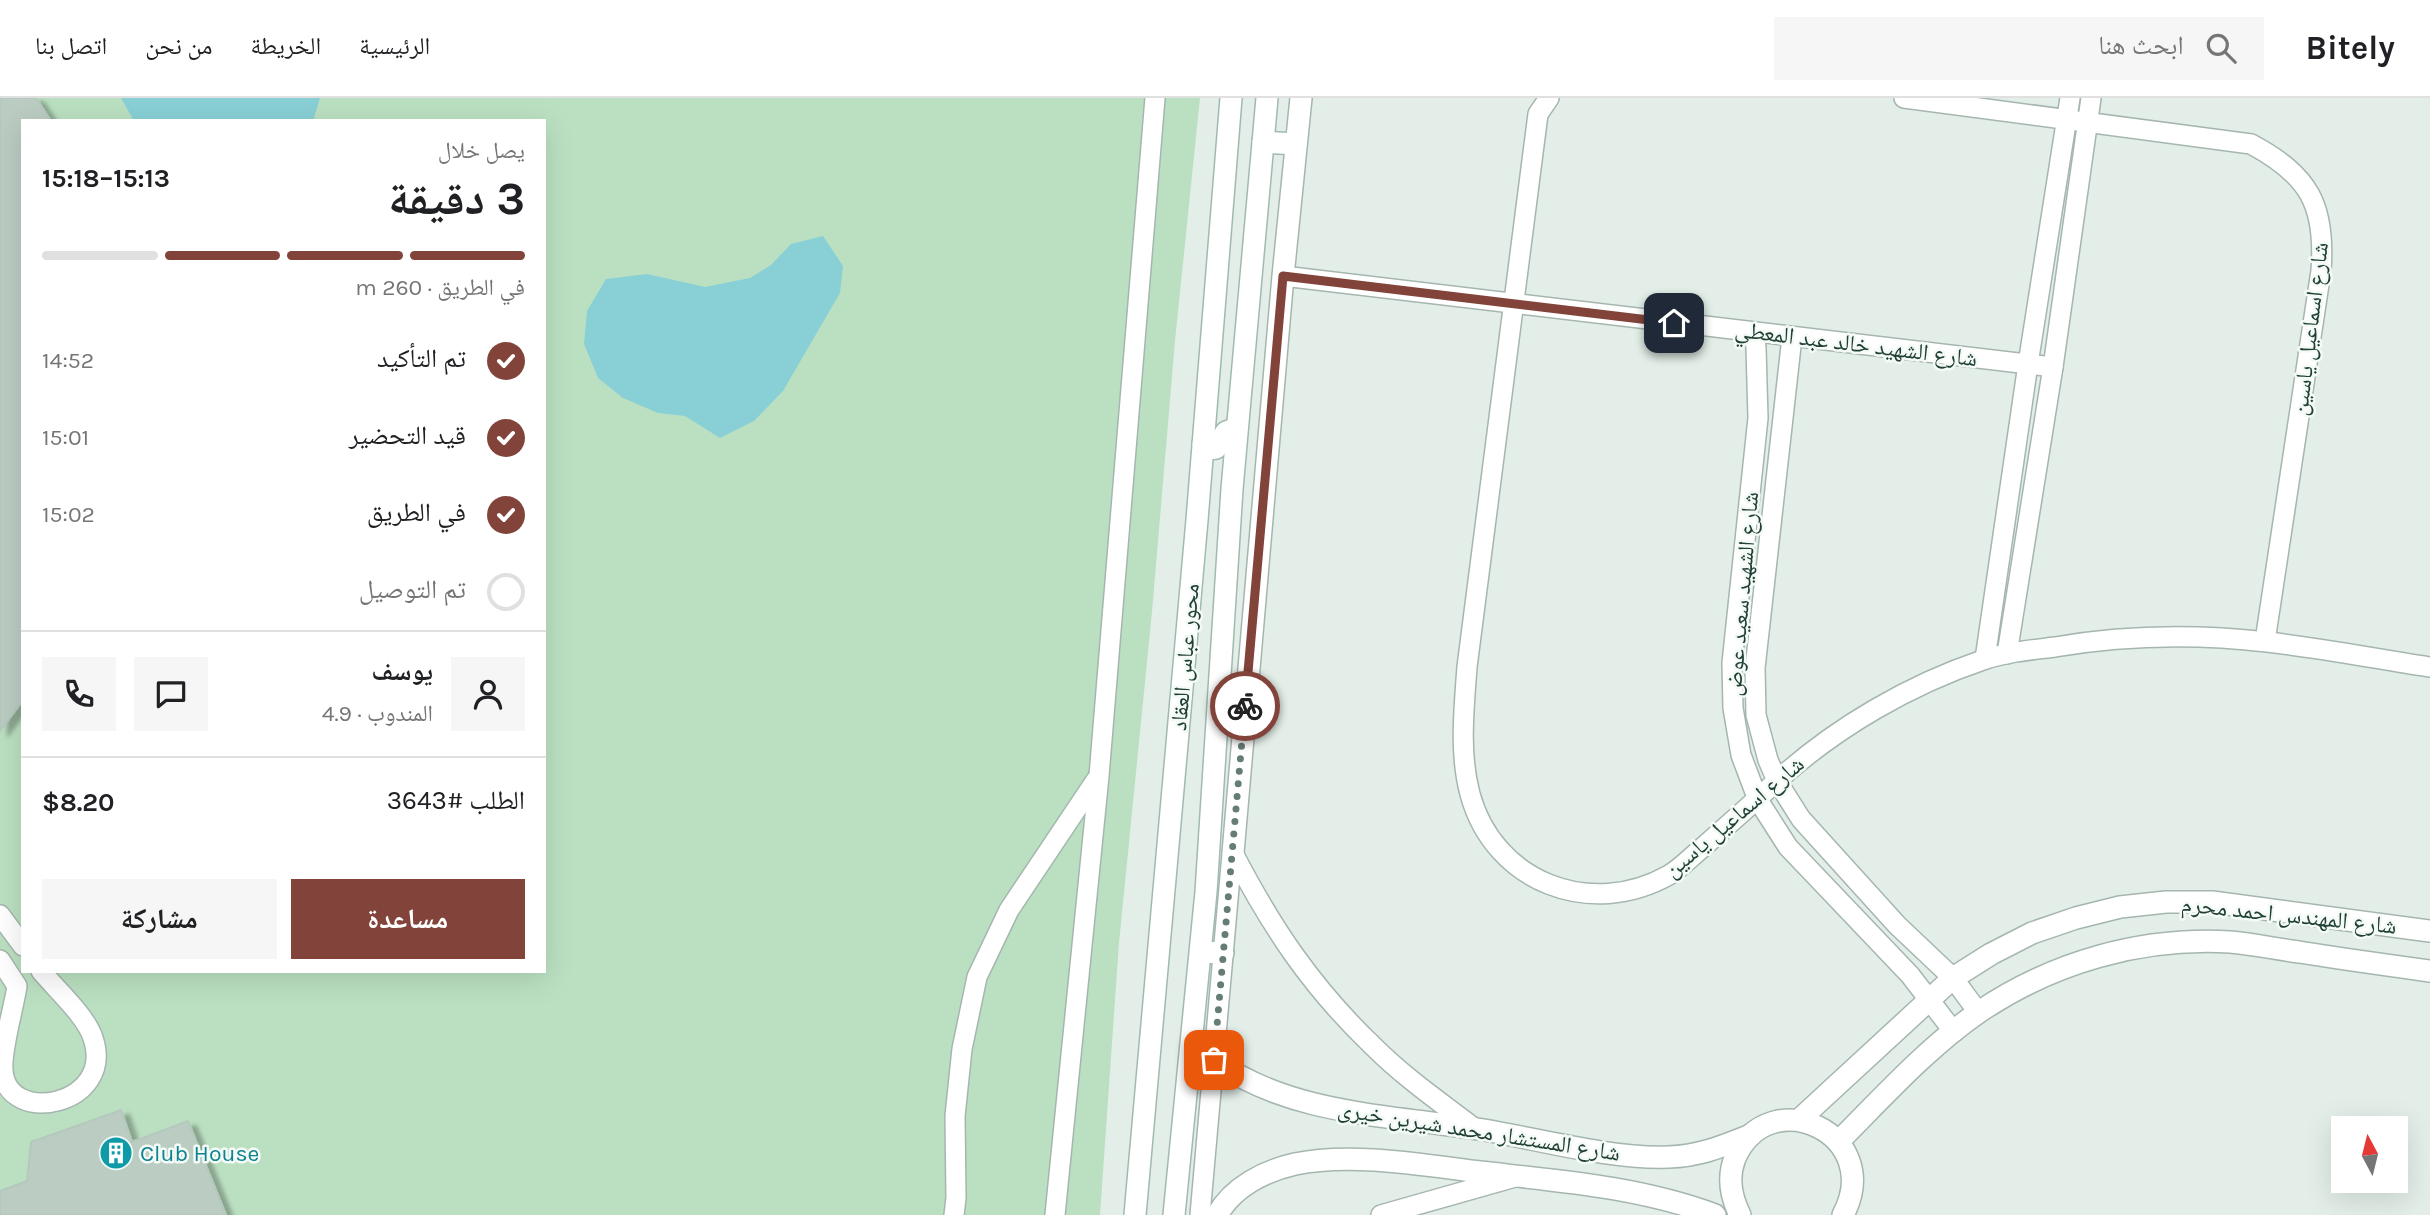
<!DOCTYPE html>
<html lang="ar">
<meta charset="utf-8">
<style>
:root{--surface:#fff;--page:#f6f6f6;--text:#202124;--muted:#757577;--line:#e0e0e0;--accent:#82443a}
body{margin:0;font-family:Karla,"Noto Naskh Arabic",sans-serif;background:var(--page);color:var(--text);direction:rtl;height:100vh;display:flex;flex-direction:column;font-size:26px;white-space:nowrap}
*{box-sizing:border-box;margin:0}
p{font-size:23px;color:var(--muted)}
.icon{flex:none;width:38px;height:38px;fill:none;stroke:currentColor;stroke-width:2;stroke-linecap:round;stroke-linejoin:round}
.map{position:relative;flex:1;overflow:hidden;direction:ltr}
.drawer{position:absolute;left:21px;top:21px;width:525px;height:854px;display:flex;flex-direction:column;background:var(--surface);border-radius:0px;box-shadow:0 7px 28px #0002;direction:rtl}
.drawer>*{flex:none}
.needle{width:46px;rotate:353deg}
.tools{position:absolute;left:2331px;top:1018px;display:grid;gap:14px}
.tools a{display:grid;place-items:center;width:77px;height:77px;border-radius:0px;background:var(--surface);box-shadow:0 7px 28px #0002;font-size:35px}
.pin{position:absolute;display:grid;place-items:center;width:60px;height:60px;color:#fff;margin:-30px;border-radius:14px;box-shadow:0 4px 10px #0006}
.courier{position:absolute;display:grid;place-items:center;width:70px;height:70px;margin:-35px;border:5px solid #82443a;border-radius:50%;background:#fff;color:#222;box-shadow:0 2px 9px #0007}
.headline em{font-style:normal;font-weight:700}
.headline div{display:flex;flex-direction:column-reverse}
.headline{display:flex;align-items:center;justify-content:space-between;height:119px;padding:0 21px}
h1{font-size:46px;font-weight:700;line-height:52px}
.bar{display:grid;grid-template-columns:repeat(4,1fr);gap:10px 7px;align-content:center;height:84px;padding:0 21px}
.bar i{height:9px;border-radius:5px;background:var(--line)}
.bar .active{background:var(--accent)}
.bar p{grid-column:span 4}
.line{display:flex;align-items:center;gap:18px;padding:0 21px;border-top:2px solid var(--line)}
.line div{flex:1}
.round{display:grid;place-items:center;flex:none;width:74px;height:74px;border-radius:0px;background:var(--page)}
ol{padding:0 21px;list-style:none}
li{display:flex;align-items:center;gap:21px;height:77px}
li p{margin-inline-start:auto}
li .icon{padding:7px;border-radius:50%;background:var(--accent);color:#fff;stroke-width:4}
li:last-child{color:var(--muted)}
li i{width:38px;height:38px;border:4px solid var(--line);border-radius:50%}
.cta{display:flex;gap:14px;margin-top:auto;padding:14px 21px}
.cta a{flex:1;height:80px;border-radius:0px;background:var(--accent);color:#fff;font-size:28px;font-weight:700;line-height:80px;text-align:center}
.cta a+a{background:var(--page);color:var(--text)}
header{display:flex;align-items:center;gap:42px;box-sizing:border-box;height:98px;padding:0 35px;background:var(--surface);border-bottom:2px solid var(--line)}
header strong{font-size:33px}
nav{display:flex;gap:38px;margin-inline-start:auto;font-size:24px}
.search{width:490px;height:63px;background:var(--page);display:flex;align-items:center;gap:18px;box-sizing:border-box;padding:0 24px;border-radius:0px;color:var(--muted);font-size:26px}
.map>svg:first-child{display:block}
.green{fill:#bbe0c1;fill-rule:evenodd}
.water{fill:#88d0d5}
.building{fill:#bbccc3;stroke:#b5c8be;stroke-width:2;filter:url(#shadow)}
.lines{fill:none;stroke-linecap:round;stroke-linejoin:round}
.minor-casing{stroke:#a5b6af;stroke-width:22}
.tertiary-casing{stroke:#a5b6af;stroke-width:24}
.secondary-casing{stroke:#a0baaf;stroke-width:24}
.minor{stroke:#fff;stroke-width:19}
.tertiary{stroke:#fff;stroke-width:21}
.secondary{stroke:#fff;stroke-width:21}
.done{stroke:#657d74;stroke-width:7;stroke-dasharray:0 12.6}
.route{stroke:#82443a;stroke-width:9}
.labels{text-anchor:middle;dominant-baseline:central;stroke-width:5;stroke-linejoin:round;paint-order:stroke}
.street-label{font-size:23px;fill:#214035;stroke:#f4faf6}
.culture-label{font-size:23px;fill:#0d838f;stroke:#f4faf6;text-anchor:start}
</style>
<header>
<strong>Bitely</strong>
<div class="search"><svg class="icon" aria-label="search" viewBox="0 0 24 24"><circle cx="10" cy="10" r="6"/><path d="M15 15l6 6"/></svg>ابحث هنا</div>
<nav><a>الرئيسية</a><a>الخريطة</a><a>من نحن</a><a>اتصل بنا</a></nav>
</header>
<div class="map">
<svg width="2430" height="1117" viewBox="0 0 2430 1117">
<defs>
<filter id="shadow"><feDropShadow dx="8" dy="4.5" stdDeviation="2" flood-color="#0004"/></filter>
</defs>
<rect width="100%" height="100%" fill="#e3eee8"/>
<path class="green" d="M 0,0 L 1200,0 L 1175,243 L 1152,514 L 1119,845 L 1100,1117 L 0,1117 ZM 23,23 L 544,23 L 544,873 L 23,873 Z"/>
<g class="water">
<polygon points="121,0 320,0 313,23 134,23"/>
<polygon points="823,138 843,168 840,195 783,293 754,323 720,340 685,318 658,315 623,300 598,280 584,246 587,213 606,181 647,176 705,189 750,180 771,167 791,146"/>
</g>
<g class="building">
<polygon points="0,0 36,0 51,23 23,23 23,602 0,633"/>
<polygon points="121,1012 132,1044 188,1023 226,1117 0,1117 0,1093 27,1083 31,1044"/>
</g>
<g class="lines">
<defs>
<g id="minor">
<path d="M 1549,0 L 1538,16 L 1467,569 C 1464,611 1459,655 1470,696 C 1494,785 1591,821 1669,777 C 1681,770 1691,759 1702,750 C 1728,727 1754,704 1779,681 C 1837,629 1909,587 1983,562 C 2006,554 2031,552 2055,549 C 2125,537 2197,536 2267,544 C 2322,550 2376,561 2430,569"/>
<path d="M 1904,0 L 2251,46 C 2309,77 2326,107 2321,173 L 2265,543"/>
<polyline points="1283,178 2053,269"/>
<polyline points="1754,234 1756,250 1758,320 1732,565 1733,610 1741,657 1758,702 1788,749 1910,877 1954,934"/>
<polyline points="1792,239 1755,570 1756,617 1768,662 1777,683 1801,721 1897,827 1953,880 1978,914"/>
<polyline points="2007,556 2053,269 2091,0"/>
<polyline points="1985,561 2028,266 2070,0"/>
<path d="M 1233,755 C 1272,830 1312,890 1374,949 C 1404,979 1440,1004 1474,1030"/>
<polyline points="0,817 23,848"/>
<path d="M 0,862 L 17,888 C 14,909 1,953 3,972 C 6,1029 116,1008 93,940 C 86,918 57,892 41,873"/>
<polyline points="954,1117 956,1100 955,1018 962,951 977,879 1009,812 1096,682"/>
<polyline points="1055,1117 1099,678 1155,0"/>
<polyline points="1200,1117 1232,756"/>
<polyline points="1381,1117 1515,1079"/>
</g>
<g id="tertiary">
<polyline points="1233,755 1283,178 1301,0"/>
<path d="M 1214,962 C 1293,1019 1397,1017 1490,1033 C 1545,1043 1614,1061 1669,1059 C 1700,1058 1723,1048 1751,1037"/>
<polyline points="1799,1022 1953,880 1991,856 2032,835 2076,820 2120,809 2166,804 2212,804 2430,833"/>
<path d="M 1839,1043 C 1882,1000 1929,948 1979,914 C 2053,864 2141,839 2230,844 C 2253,846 2276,851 2299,854 C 2342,861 2386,867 2430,873"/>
<path d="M 1217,1117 C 1233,1089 1264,1073 1295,1066 C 1350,1054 1424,1067 1480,1074 C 1560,1083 1640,1089 1715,1117"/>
<path d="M 1740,1117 C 1731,1099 1727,1080 1735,1060 C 1769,982 1886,1036 1843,1117"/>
</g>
<g id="secondary">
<polyline points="1263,44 1296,46"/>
<polyline points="1203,346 1209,351 1216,350 1226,334 1237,330"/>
<polyline points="1201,854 1223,855"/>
<polyline points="1135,1117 1197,422 1231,0"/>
<polyline points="1174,1117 1206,794 1232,391 1267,0"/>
</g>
</defs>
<use href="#minor" class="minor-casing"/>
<use href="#tertiary" class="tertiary-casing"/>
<use href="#secondary" class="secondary-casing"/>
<use href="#minor" class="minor"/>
<use href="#tertiary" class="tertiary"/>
<use href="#secondary" class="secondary"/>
</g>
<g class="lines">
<polyline class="done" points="1214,962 1245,608"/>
<polyline class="route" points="1245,608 1283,178 1674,225"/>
</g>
<defs>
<symbol id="building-disc" viewBox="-11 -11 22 22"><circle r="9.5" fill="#0f9aa8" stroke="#f4faf6"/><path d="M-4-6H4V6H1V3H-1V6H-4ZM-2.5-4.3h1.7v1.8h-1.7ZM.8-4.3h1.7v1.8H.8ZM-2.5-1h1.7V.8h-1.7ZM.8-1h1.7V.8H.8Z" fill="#fff"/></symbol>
</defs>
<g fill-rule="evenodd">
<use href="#building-disc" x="97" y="1036" width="38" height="38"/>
</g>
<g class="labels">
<g class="street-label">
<text transform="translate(2310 231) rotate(-83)">شارع اسماعيل ياسين</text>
<text transform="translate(1856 246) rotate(7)">شارع الشهيد خالد عبد المعطي</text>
<text transform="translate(1742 496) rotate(-85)">شارع الشهيد سعيد عوض</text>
<text transform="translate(1185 559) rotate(-85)">محور عباس العقاد</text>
<text transform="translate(1734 719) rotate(-40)">شارع اسماعيل ياسين</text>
<text transform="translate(2289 817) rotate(6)">شارع المهندس احمد محرم</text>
<text transform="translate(1479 1033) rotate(9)">شارع المستشار محمد شيرين خيرى</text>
</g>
<g class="culture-label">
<text x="140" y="1055">Club House</text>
</g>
</g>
</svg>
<div class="tools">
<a><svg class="needle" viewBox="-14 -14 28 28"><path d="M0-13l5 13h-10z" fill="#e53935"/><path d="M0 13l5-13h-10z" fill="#757577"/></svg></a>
</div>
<div class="pin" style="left:1214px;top:962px;background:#ea580c"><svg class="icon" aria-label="bag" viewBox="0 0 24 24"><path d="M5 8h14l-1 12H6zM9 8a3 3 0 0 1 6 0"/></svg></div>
<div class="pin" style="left:1674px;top:225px;background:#1f2937"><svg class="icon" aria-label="home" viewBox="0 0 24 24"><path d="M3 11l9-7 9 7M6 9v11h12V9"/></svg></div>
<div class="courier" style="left:1245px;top:608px"><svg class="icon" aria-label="bike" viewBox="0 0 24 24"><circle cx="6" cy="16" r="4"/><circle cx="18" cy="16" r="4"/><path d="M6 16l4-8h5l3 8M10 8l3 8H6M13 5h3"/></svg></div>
<section class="drawer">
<div class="headline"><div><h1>3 دقيقة</h1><p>يصل خلال</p></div><em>15:13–15:18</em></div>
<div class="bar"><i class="active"></i><i class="active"></i><i class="active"></i><i></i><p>في الطريق · 260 m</p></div>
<ol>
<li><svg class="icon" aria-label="check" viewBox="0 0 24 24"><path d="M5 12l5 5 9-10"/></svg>تم التأكيد<p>14:52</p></li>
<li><svg class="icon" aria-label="check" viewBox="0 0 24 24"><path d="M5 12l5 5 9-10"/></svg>قيد التحضير<p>15:01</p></li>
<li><svg class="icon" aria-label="check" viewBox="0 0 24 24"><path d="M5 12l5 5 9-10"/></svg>في الطريق<p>15:02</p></li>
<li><i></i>تم التوصيل</li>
</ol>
<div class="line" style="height:126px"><a class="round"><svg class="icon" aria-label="person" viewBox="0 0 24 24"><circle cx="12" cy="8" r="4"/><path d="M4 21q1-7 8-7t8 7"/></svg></a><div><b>يوسف</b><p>المندوب · 4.9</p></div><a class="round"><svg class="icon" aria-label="chat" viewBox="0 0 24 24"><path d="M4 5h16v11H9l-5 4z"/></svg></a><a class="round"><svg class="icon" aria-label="phone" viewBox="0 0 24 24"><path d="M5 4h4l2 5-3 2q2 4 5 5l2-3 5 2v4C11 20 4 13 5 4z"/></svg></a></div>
<div class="line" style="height:91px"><div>الطلب #3643</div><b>$8.20</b></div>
<div class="cta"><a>مساعدة</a><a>مشاركة</a></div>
</section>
</div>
